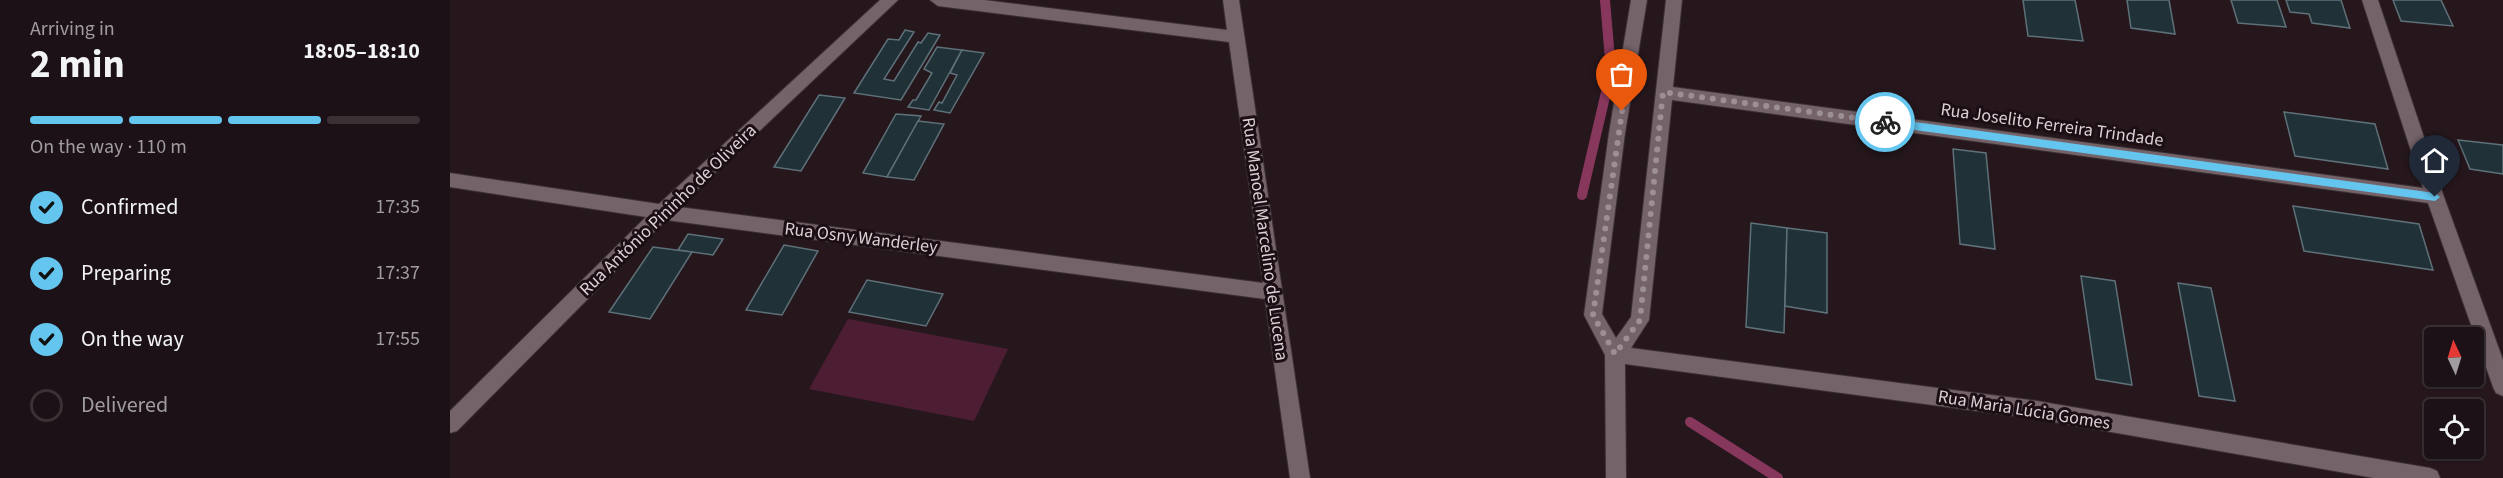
<!DOCTYPE html>
<meta charset="utf-8">
<style>
:root{--surface:#1c1116;--page:#291f23;--text:#f1f3f6;--muted:#a09da1;--line:#3a3135;--accent:#64c5ee}
body{margin:0;font-family:"Source Sans 3",sans-serif;background:var(--page);color:var(--text);height:100vh;display:flex;flex-direction:column;font-size:22px;white-space:nowrap}
*{box-sizing:border-box;margin:0}
p{font-size:20px;color:var(--muted)}
.icon{flex:none;width:33px;height:33px;fill:none;stroke:currentColor;stroke-width:2;stroke-linecap:round;stroke-linejoin:round}
.map{position:relative;flex:1;overflow:hidden}
.panel{display:flex;flex-direction:column;background:var(--surface);width:450px}
.panel>*{flex:none}
.needle{width:39px;rotate:356deg}
.buttons{position:absolute;left:1974px;top:327px;display:grid;gap:12px}
.buttons a{display:grid;place-items:center;width:60px;height:60px;border-radius:6px;background:var(--surface);box-shadow:0 2px 4px #0004,0 0 0 2px var(--line);font-size:30px}
.pin{position:absolute;display:grid;place-items:center;width:51px;height:51px;color:#fff;margin:-62px -26px;border-radius:50% 50% 50% 0;rotate:-45deg;box-shadow:0 0 6px #0007}
.pin .icon{rotate:45deg}
.courier{position:absolute;display:grid;place-items:center;width:60px;height:60px;margin:-30px;border:4px solid #64c5ee;border-radius:50%;background:#fff;color:#222;box-shadow:0 2px 8px #0007}
.headline em{font-style:normal;font-weight:700}
.headline div{display:flex;flex-direction:column-reverse}
.headline{display:flex;align-items:center;justify-content:space-between;height:102px;padding:0 30px}
h1{font-size:39px;font-weight:700;line-height:45px}
.bar{display:grid;grid-template-columns:repeat(4,1fr);gap:9px 6px;align-content:center;height:72px;padding:0 30px}
.bar i{height:8px;border-radius:4px;background:var(--line)}
.bar .current{background:var(--accent)}
.bar p{grid-column:span 4}
ol{padding:0 30px;list-style:none}
li{display:flex;align-items:center;gap:18px;height:66px}
li p{margin-inline-start:auto}
li .icon{padding:6px;border-radius:50%;background:var(--accent);color:#111;stroke-width:4}
li:last-child{color:var(--muted)}
li i{width:33px;height:33px;border:3px solid var(--line);border-radius:50%}
main{display:flex;flex:1;min-height:0}
.map>svg:first-child{display:block}
.green{fill:#4d1e33}
.lines{fill:none;stroke-linecap:round;stroke-linejoin:round}
.stream{stroke:#87375c;stroke-width:10}
.building{fill:#213138;stroke:#5e7078;stroke-width:1.5}
.street-casing{stroke:#3b3134;stroke-width:2}
.street{fill:#75636a;fill-rule:evenodd}
.route{fill:#64c5ee}
.done{stroke:#9c9095;stroke-width:6;stroke-dasharray:0 10.8}
.labels{text-anchor:middle;dominant-baseline:central;stroke-width:6;stroke-linejoin:round;paint-order:stroke}
.street-label{font-size:18px;fill:#dbd1d5;stroke:#1c0e14}
</style>
<main>
<section class="panel">
<div class="headline"><div><h1>2 min</h1><p>Arriving in</p></div><em>18:05–18:10</em></div>
<div class="bar"><i class="current"></i><i class="current"></i><i class="current"></i><i></i><p>On the way · 110 m</p></div>
<ol>
<li><svg class="icon" aria-label="check" viewBox="0 0 24 24"><path d="M5 12l5 5 9-10"/></svg>Confirmed<p>17:35</p></li>
<li><svg class="icon" aria-label="check" viewBox="0 0 24 24"><path d="M5 12l5 5 9-10"/></svg>Preparing<p>17:37</p></li>
<li><svg class="icon" aria-label="check" viewBox="0 0 24 24"><path d="M5 12l5 5 9-10"/></svg>On the way<p>17:55</p></li>
<li><i></i>Delivered</li>
</ol>
</section>
<div class="map">
<svg width="2053" height="478" viewBox="0 0 2053 478">
<rect width="100%" height="100%" fill="#26171d"/>
<polygon class="green" points="398,319 558,349 524,421 359,389"/>
<g class="lines">
<g class="stream">
<polyline points="1132,195 1161,71 1155,0"/>
<polyline points="1240,422 1328,478"/>
</g>
</g>
<g class="building">
<polygon points="1573,0 1625,0 1633,41 1578,36"/>
<polygon points="1677,0 1719,0 1725,34 1681,28"/>
<polygon points="1781,0 1827,0 1836,27 1788,23"/>
<polygon points="1836,0 1891,0 1900,28 1862,23 1859,14 1840,12"/>
<polygon points="1943,0 1991,0 2003,26 1951,21"/>
<polygon points="455,30 464,32 434,79 444,81 468,42 471,43 478,33 490,35 451,100 404,93 438,39 449,40"/>
<polygon points="487,47 512,50 479,110 458,107 463,100 466,100 482,73 474,69"/>
<polygon points="512,50 534,53 500,113 484,110 489,102 492,103 507,75 500,73"/>
<polygon points="369,95 395,98 351,171 324,167"/>
<polygon points="1834,112 1925,124 1938,169 1845,156"/>
<polygon points="446,114 471,116 437,177 413,173"/>
<polygon points="468,121 494,124 464,180 437,177"/>
<polygon points="2008,140 2053,145 2053,174 2020,169"/>
<polygon points="1503,149 1536,153 1545,249 1510,244"/>
<polygon points="1843,206 1969,224 1983,270 1854,251"/>
<polygon points="1301,223 1337,228 1334,333 1296,327"/>
<polygon points="1337,228 1377,233 1377,313 1335,306"/>
<polygon points="238,234 273,239 263,255 228,250"/>
<polygon points="334,245 368,251 332,315 296,310"/>
<polygon points="203,247 242,252 200,319 159,312"/>
<polygon points="1631,276 1665,281 1682,385 1646,379"/>
<polygon points="417,280 493,294 476,326 399,312"/>
<polygon points="1728,283 1761,288 1785,401 1749,396"/>
</g>
<g class="lines">
<defs>
<g id="street">
<polygon points="430,0 448,0 229,207 813,283 779,42 488,6 480,0 534,0 777,30 773,0 789,0 860,478 840,478 815,299 216,220 7,431 0,433 0,411 196,217 0,187 0,173 209,204"/>
<polygon points="1181,0 1197,0 1175,133 1152,314 1166,338 1181,317 1216,0 1232,0 1223,87 1973,188 1912,0 1928,0 1994,197 2053,360 2053,396 2046,393 2043,387 1978,203 1222,100 1199,320 1181,348 1587,401 1980,468 1987,471 1990,478 1924,478 1587,419 1175,364 1176,478 1156,478 1155,355 1134,315 1159,133"/>
</g>
</defs>
<use href="#street" class="street-casing"/>
<use href="#street" class="street"/>
</g>
<polygon class="route" points="1435,118 1985,193 1990,197 1985,201 1435,126 1431,122"/>
<g class="lines">
<polyline class="done" points="1172,111 1143,315 1165,354 1190,320 1213,92 1435,122"/>
</g>
<g class="labels">
<g class="street-label">
<text transform="translate(1602 125) rotate(8)">Rua Joselito Ferreira Trindade</text>
<text transform="translate(218 210) rotate(-44)">Rua António Pininho de Oliveira</text>
<text transform="translate(411 238) rotate(7)">Rua Osny Wanderley</text>
<text transform="translate(815 239) rotate(82)">Rua Manoel Marcelino de Lucena</text>
<text transform="translate(1574 410) rotate(9)">Rua Maria Lúcia Gomes</text>
</g>
</g>
</svg>
<div class="buttons">
<a><svg class="needle" viewBox="-14 -14 28 28"><path d="M0-13l5 13h-10z" fill="#e53935"/><path d="M0 13l5-13h-10z" fill="#a09da1"/></svg></a>
<a><svg class="icon" aria-label="locate" viewBox="0 0 24 24"><circle cx="12" cy="12" r="6"/><path d="M12 2v4M12 18v4M2 12h4M18 12h4"/></svg></a>
</div>
<div class="pin" style="left:1172px;top:111px;background:#ea580c"><svg class="icon" aria-label="bag" viewBox="0 0 24 24"><path d="M5 8h14l-1 12H6zM9 8a3 3 0 0 1 6 0"/></svg></div>
<div class="pin" style="left:1985px;top:197px;background:#1f2937"><svg class="icon" aria-label="home" viewBox="0 0 24 24"><path d="M3 11l9-7 9 7M6 9v11h12V9"/></svg></div>
<div class="courier" style="left:1435px;top:122px"><svg class="icon" aria-label="bike" viewBox="0 0 24 24"><circle cx="6" cy="16" r="4"/><circle cx="18" cy="16" r="4"/><path d="M6 16l4-8h5l3 8M10 8l3 8H6M13 5h3"/></svg></div>
</div>
</main>
